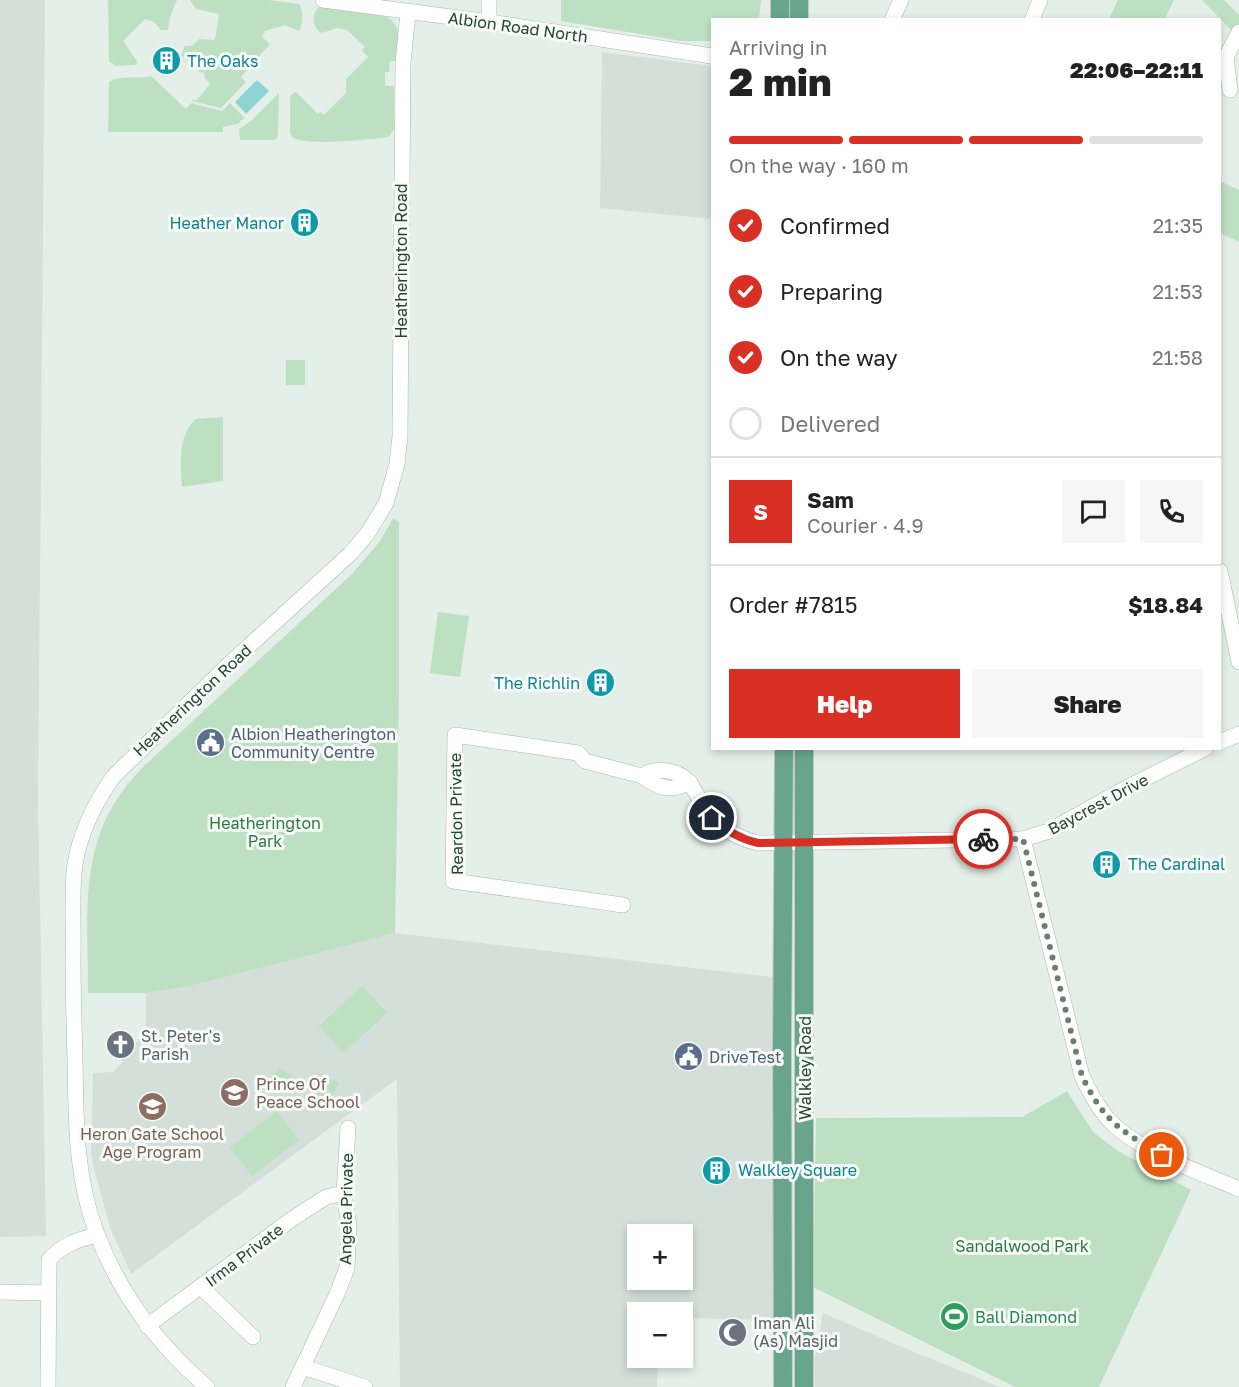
<!DOCTYPE html>
<meta charset="utf-8">
<style>
:root{--surface:#fff;--page:#f6f6f6;--text:#222;--muted:#767676;--line:#e0e0e0;--accent:#d93025}
body{margin:0;font-family:"Golos Text",sans-serif;background:var(--page);color:var(--text);height:100vh;display:flex;flex-direction:column;font-size:22px;white-space:nowrap}
*{box-sizing:border-box;margin:0}
p{font-size:20px;color:var(--muted)}
.icon{flex:none;width:33px;height:33px;fill:none;stroke:currentColor;stroke-width:2;stroke-linecap:round;stroke-linejoin:round}
.map{position:relative;flex:1;overflow:hidden}
.sheet{position:absolute;left:711px;top:18px;width:510px;height:732px;display:flex;flex-direction:column;background:var(--surface);border-radius:0px;box-shadow:0 3px 9px #0003}
.sheet>*{flex:none}
.fabs{position:absolute;left:627px;top:1224px;display:grid;gap:12px}
.fabs a{display:grid;place-items:center;width:66px;height:66px;border-radius:0px;background:var(--surface);box-shadow:0 3px 9px #0003;font-size:30px}
.pin{position:absolute;display:grid;place-items:center;width:51px;height:51px;color:#fff;margin:-26px;border:3px solid #fff;border-radius:50%;box-shadow:0 2px 6px #0007}
.courier{position:absolute;display:grid;place-items:center;width:60px;height:60px;margin:-30px;border:4px solid #d93025;border-radius:50%;background:#fff;color:#222;box-shadow:0 2px 8px #0007}
.overview em{font-style:normal;font-weight:800}
.overview div{display:flex;flex-direction:column-reverse}
.overview{display:flex;align-items:center;justify-content:space-between;height:102px;padding:0 18px}
h1{font-size:39px;font-weight:800;line-height:45px}
.bar{display:grid;grid-template-columns:repeat(4,1fr);gap:9px 6px;align-content:center;height:72px;padding:0 18px}
.bar i{height:8px;border-radius:4px;background:var(--line)}
.bar .selected{background:var(--accent)}
.bar p{grid-column:span 4}
.line{display:flex;align-items:center;gap:15px;padding:0 18px;border-top:2px solid var(--line)}
.line div{flex:1}
.round{display:grid;place-items:center;flex:none;width:63px;height:63px;border-radius:0px;background:var(--page)}
ol{padding:0 18px;list-style:none}
li{display:flex;align-items:center;gap:18px;height:66px}
li p{margin-inline-start:auto}
li .icon{padding:6px;border-radius:50%;background:var(--accent);color:#fff;stroke-width:4}
li:last-child{color:var(--muted)}
li i{width:33px;height:33px;border:3px solid var(--line);border-radius:50%}
.primary-button{display:flex;gap:12px;margin-top:auto;padding:12px 18px}
.primary-button a{flex:1;height:69px;border-radius:0px;background:var(--accent);color:#fff;font-size:24px;font-weight:800;line-height:69px;text-align:center}
.primary-button a+a{background:var(--page);color:var(--text)}
.map>svg:first-child{display:block}
.built{fill:#d3dfd8;fill-rule:evenodd}
.green{fill:#bee0c2}
.water{fill:#8dd4d4}
.lines{fill:none;stroke-linecap:round;stroke-linejoin:round}
.minor-casing{stroke:#a7b8af;stroke-width:16}
.major-casing{stroke:#c2cac6;stroke-width:20}
.minor{stroke:#fff;stroke-width:15}
.major{stroke:#69a58d;stroke-width:18}
.done{stroke:#687f74;stroke-width:6;stroke-dasharray:0 10.8}
.route{stroke:#d93025;stroke-width:8}
.labels{text-anchor:middle;dominant-baseline:central;stroke-width:6;stroke-linejoin:round;paint-order:stroke}
.street-label{font-size:16px;fill:#244235;stroke:#f6fbf8}
.culture-label{font-size:16px;fill:#0d838f;stroke:#f6fbf8;text-anchor:start}
.service-label{font-size:16px;fill:#4e5e75;stroke:#f6fbf8;text-anchor:start}
.park-label{font-size:16px;fill:#2c7a3f;stroke:#f6fbf8}
.worship-label{font-size:16px;fill:#5b616d;stroke:#f6fbf8;text-anchor:start}
.education-label{font-size:16px;fill:#785e54;stroke:#f6fbf8;text-anchor:start}
.leisure-label{font-size:16px;fill:#27864d;stroke:#f6fbf8;text-anchor:start}
</style>
<div class="map">
<svg width="1239" height="1387" viewBox="0 0 1239 1387">
<rect width="100%" height="100%" fill="#e5efe9"/>
<g class="built">
<polygon points="0,0 45,0 38,800 46,1236 0,1237"/>
<polygon points="602,52 712,66 712,219 600,208"/>
<path d="M 395,933 L 779,978 L 775,1320 L 683,1318 L 682,1312 L 638,1312 L 638,1358 L 658,1358 L 657,1387 L 400,1387 L 397,1079 L 131,1274 L 111,1230 L 94,1169 L 91,1154 L 93,1073 L 113,1072 L 123,1062 L 120,1059 L 146,1032 L 146,993 L 191,986 ZM 638,1234 L 682,1234 L 682,1280 L 638,1280 Z"/>
<polygon points="823,1313 895,1344 1000,1387 815,1387 814,1363"/>
</g>
<g class="green">
<polygon points="108,0 177,0 170,17 168,30 161,30 154,22 145,19 123,41 137,61 136,65 116,66 109,61"/>
<path d="M 190,0 L 269,0 L 299,4 C 304,10 303,25 299,31 L 285,25 L 265,31 L 262,37 L 270,44 L 241,77 L 246,82 L 221,108 L 192,101 L 193,99 L 196,101 L 210,84 L 204,77 L 205,75 L 202,72 L 200,73 L 189,59 L 187,61 L 181,55 L 185,46 L 192,46 L 199,39 L 215,40 L 219,14 L 196,9 Z"/>
<polygon points="561,0 761,0 759,19 712,20 712,41 682,41 561,21"/>
<polygon points="1118,0 1174,0 1165,19 1109,19"/>
<polygon points="1202,0 1224,0 1239,15 1239,25 1233,32"/>
<path d="M 319,7 L 383,16 C 404,22 398,44 396,61 L 390,61 L 389,72 L 385,72 L 385,86 L 394,86 L 394,129 L 389,137 C 372,139 305,147 292,137 L 290,133 L 290,97 L 293,93 L 296,92 L 318,114 L 320,112 L 324,115 L 346,93 L 346,79 L 368,57 L 362,50 L 365,47 L 347,30 L 337,28 L 322,33 C 312,28 311,14 319,7 Z"/>
<path d="M 151,76 L 186,109 L 191,103 L 222,111 L 230,103 L 245,118 L 237,124 L 223,127 L 223,132 L 108,132 L 109,82 C 121,74 138,80 151,76 Z"/>
<polygon points="279,93 278,137 274,140 240,140 239,129 252,120"/>
<polygon points="1220,181 1239,190 1239,242 1220,233"/>
<rect x="286" y="360" width="19" height="25"/>
<path d="M 223,417 L 223,481 L 182,487 C 181,464 177,436 196,419 Z"/>
<path d="M 393,518 L 399,522 L 399,696 L 395,933 L 191,986 L 146,993 L 88,993 C 88,905 76,834 144,766 L 352,574 L 380,541 Z"/>
<polygon points="438,612 469,616 460,677 430,673"/>
<polygon points="362,986 387,1013 343,1053 319,1026"/>
<polygon points="280,1068 294,1078 284,1091 278,1094 266,1082"/>
<polygon points="319,1074 339,1082 331,1101 311,1093"/>
<polygon points="1067,1091 1093,1132 1118,1151 1191,1190 1099,1387 1015,1387 813,1287 816,1118 1022,1117"/>
<polygon points="277,1111 299,1140 252,1176 230,1147"/>
</g>
<polygon class="water" points="257,80 269,91 246,114 235,102"/>
<g class="lines">
<defs>
<g id="minor">
<polyline points="323,0 489,22 712,56"/>
<polyline points="892,20 901,0"/>
<polyline points="1032,20 1040,0"/>
<polyline points="489,22 489,0"/>
<polyline points="1230,90 1226,57 1239,32"/>
<polyline points="1220,571 1239,662"/>
<polyline points="1220,742 1239,734"/>
<path d="M 690,782 C 670,793 659,788 642,776 C 655,767 677,769 688,781 C 697,791 701,806 710,816 C 724,830 740,839 758,843 L 1023,839 L 1049,831 L 1126,788 L 1206,748"/>
<path d="M 1023,839 L 1082,1076 C 1089,1091 1097,1106 1108,1119 C 1137,1151 1200,1172 1239,1189"/>
<polyline points="623,905 453,881 455,735 578,753 585,761 642,776"/>
<polyline points="201,1287 253,1337"/>
<polyline points="0,1292 47,1293"/>
<polyline points="147,1326 292,1219 326,1197 344,1193"/>
<polyline points="303,1367 365,1387"/>
<path d="M 48,1387 L 49,1260 C 61,1245 79,1239 97,1235"/>
<path d="M 207,1387 C 158,1345 120,1294 97,1234 C 75,1177 76,1119 75,1059 C 74,1024 73,990 73,955 C 74,926 71,892 75,864 C 80,833 95,803 113,777 L 228,665 L 350,554 L 368,533 L 386,503 L 397,464 L 400,436 L 403,63 L 408,13"/>
<polyline points="293,1387 337,1294 347,1268 349,1227 344,1193 348,1128"/>
</g>
<g id="major">
<polyline points="780,0 780,20"/>
<polyline points="799,0 799,20"/>
<polyline points="783,1387 782,1048 784,748"/>
<polyline points="804,1387 804,748"/>
</g>
</defs>
<use href="#minor" class="minor-casing"/>
<use href="#major" class="major-casing"/>
<use href="#minor" class="minor"/>
<use href="#major" class="major"/>
</g>
<g class="lines">
<path class="done" d="M 983,839 L 1023,839 L 1082,1076 C 1104,1121 1119,1130 1162,1155"/>
<path class="route" d="M 712,818 C 725,830 740,839 758,843 L 983,839"/>
</g>
<defs>
<symbol id="building-disc" viewBox="-11 -11 22 22"><circle r="9.5" fill="#0f9aa8" stroke="#f6fbf8"/><path d="M-4-6H4V6H1V3H-1V6H-4ZM-2.5-4.3h1.7v1.8h-1.7ZM.8-4.3h1.7v1.8H.8ZM-2.5-1h1.7V.8h-1.7ZM.8-1h1.7V.8H.8Z" fill="#fff"/></symbol>
<symbol id="civic-disc" viewBox="-11 -11 22 22"><circle r="9.5" fill="#5c6f8a" stroke="#f6fbf8"/><path d="M-.6-6.5H3V-4.5H.6V-3L4-1V1h2V6H-6V1h2V-1L-.6-3ZM-1.2 2.5V6h2.4V2.5Z" fill="#fff"/></symbol>
<symbol id="church-disc" viewBox="-11 -11 22 22"><circle r="9.5" fill="#6b7280" stroke="#f6fbf8"/><path d="M-1.2-6h2.4v3.5h3.3v2.4h-3.3V6h-2.4V-.1h-3.3v-2.4h3.3Z" fill="#fff"/></symbol>
<symbol id="school-disc" viewBox="-11 -11 22 22"><circle r="9.5" fill="#8d6e63" stroke="#f6fbf8"/><path d="M0-5L7-2L0 1L-7-2ZM-4 1L0 2.5L4 1V4Q0 6-4 4Z" fill="#fff"/></symbol>
<symbol id="stadium-disc" viewBox="-11 -11 22 22"><circle r="9.5" fill="#2e9e5b" stroke="#f6fbf8"/><path d="M0-5a6.5 5 0 1 0 0 10a6.5 5 0 1 0 0-10ZM-3.5-1.8h7v3.6h-7Z" fill="#fff"/></symbol>
<symbol id="mosque-disc" viewBox="-11 -11 22 22"><circle r="9.5" fill="#6b7280" stroke="#f6fbf8"/><path d="M3.5-4.9A6 6 0 1 0 3.5 4.9A5 5 0 1 1 3.5-4.9Z" fill="#fff"/></symbol>
</defs>
<g fill-rule="evenodd">
<use href="#building-disc" x="150" y="44" width="33" height="33"/>
<use href="#building-disc" x="288" y="206" width="33" height="33"/>
<use href="#building-disc" x="584" y="666" width="33" height="33"/>
<use href="#civic-disc" x="194" y="726" width="33" height="33"/>
<use href="#building-disc" x="1090" y="848" width="33" height="33"/>
<use href="#church-disc" x="104" y="1028" width="33" height="33"/>
<use href="#civic-disc" x="672" y="1040" width="33" height="33"/>
<use href="#school-disc" x="218" y="1076" width="33" height="33"/>
<use href="#school-disc" x="136" y="1090" width="33" height="33"/>
<use href="#building-disc" x="700" y="1154" width="33" height="33"/>
<use href="#stadium-disc" x="938" y="1300" width="33" height="33"/>
<use href="#mosque-disc" x="716" y="1316" width="33" height="33"/>
</g>
<g class="labels">
<g class="street-label">
<text transform="translate(518 27) rotate(8)">Albion Road North</text>
<text transform="translate(401 261) rotate(-90)">Heatherington Road</text>
<text transform="translate(192 700) rotate(-43)">Heatherington Road</text>
<text transform="translate(1098 804) rotate(-28)">Baycrest Drive</text>
<text transform="translate(456 814) rotate(-91)">Reardon Private</text>
<text transform="translate(805 1068) rotate(-90)">Walkley Road</text>
<text transform="translate(346 1209) rotate(-89)">Angela Private</text>
<text transform="translate(244 1255) rotate(-37)">Irma Private</text>
</g>
<g class="culture-label">
<text x="187" y="61">The Oaks</text>
<text x="284" y="223" text-anchor="end">Heather Manor</text>
<text x="580" y="683" text-anchor="end">The Richlin</text>
<text x="1128" y="864">The Cardinal</text>
<text x="738" y="1170">Walkley Square</text>
</g>
<g class="service-label">
<text x="231" y="734">Albion Heatherington<tspan x="231" dy="18">Community Centre</tspan></text>
<text x="709" y="1057">DriveTest</text>
</g>
<g class="park-label">
<text x="265" y="823">Heatherington<tspan x="265" dy="18">Park</tspan></text>
<text x="1022" y="1246">Sandalwood Park</text>
</g>
<g class="worship-label">
<text x="141" y="1036">St. Peter's<tspan x="141" dy="18">Parish</tspan></text>
<text x="753" y="1323">Iman Ali<tspan x="753" dy="18">(As) Masjid</tspan></text>
</g>
<g class="education-label">
<text x="256" y="1084">Prince Of<tspan x="256" dy="18">Peace School</tspan></text>
<text x="152" y="1134" text-anchor="middle">Heron Gate School<tspan x="152" dy="18">Age Program</tspan></text>
</g>
<g class="leisure-label">
<text x="975" y="1317">Ball Diamond</text>
</g>
</g>
</svg>
<div class="fabs">
<a>+</a>
<a>−</a>
</div>
<div class="pin" style="left:1162px;top:1155px;background:#ea580c"><svg class="icon" aria-label="bag" viewBox="0 0 24 24"><path d="M5 8h14l-1 12H6zM9 8a3 3 0 0 1 6 0"/></svg></div>
<div class="pin" style="left:712px;top:818px;background:#1f2937"><svg class="icon" aria-label="home" viewBox="0 0 24 24"><path d="M3 11l9-7 9 7M6 9v11h12V9"/></svg></div>
<div class="courier" style="left:983px;top:839px"><svg class="icon" aria-label="bike" viewBox="0 0 24 24"><circle cx="6" cy="16" r="4"/><circle cx="18" cy="16" r="4"/><path d="M6 16l4-8h5l3 8M10 8l3 8H6M13 5h3"/></svg></div>
<section class="sheet">
<div class="overview"><div><h1>2 min</h1><p>Arriving in</p></div><em>22:06–22:11</em></div>
<div class="bar"><i class="selected"></i><i class="selected"></i><i class="selected"></i><i></i><p>On the way · 160 m</p></div>
<ol>
<li><svg class="icon" aria-label="check" viewBox="0 0 24 24"><path d="M5 12l5 5 9-10"/></svg>Confirmed<p>21:35</p></li>
<li><svg class="icon" aria-label="check" viewBox="0 0 24 24"><path d="M5 12l5 5 9-10"/></svg>Preparing<p>21:53</p></li>
<li><svg class="icon" aria-label="check" viewBox="0 0 24 24"><path d="M5 12l5 5 9-10"/></svg>On the way<p>21:58</p></li>
<li><i></i>Delivered</li>
</ol>
<div class="line" style="height:108px"><b class="round" style="background:var(--accent);color:#fff">S</b><div><b>Sam</b><p>Courier · 4.9</p></div><a class="round"><svg class="icon" aria-label="chat" viewBox="0 0 24 24"><path d="M4 5h16v11H9l-5 4z"/></svg></a><a class="round"><svg class="icon" aria-label="phone" viewBox="0 0 24 24"><path d="M5 4h4l2 5-3 2q2 4 5 5l2-3 5 2v4C11 20 4 13 5 4z"/></svg></a></div>
<div class="line" style="height:78px"><div>Order #7815</div><b>$18.84</b></div>
<div class="primary-button"><a>Help</a><a>Share</a></div>
</section>
</div>
